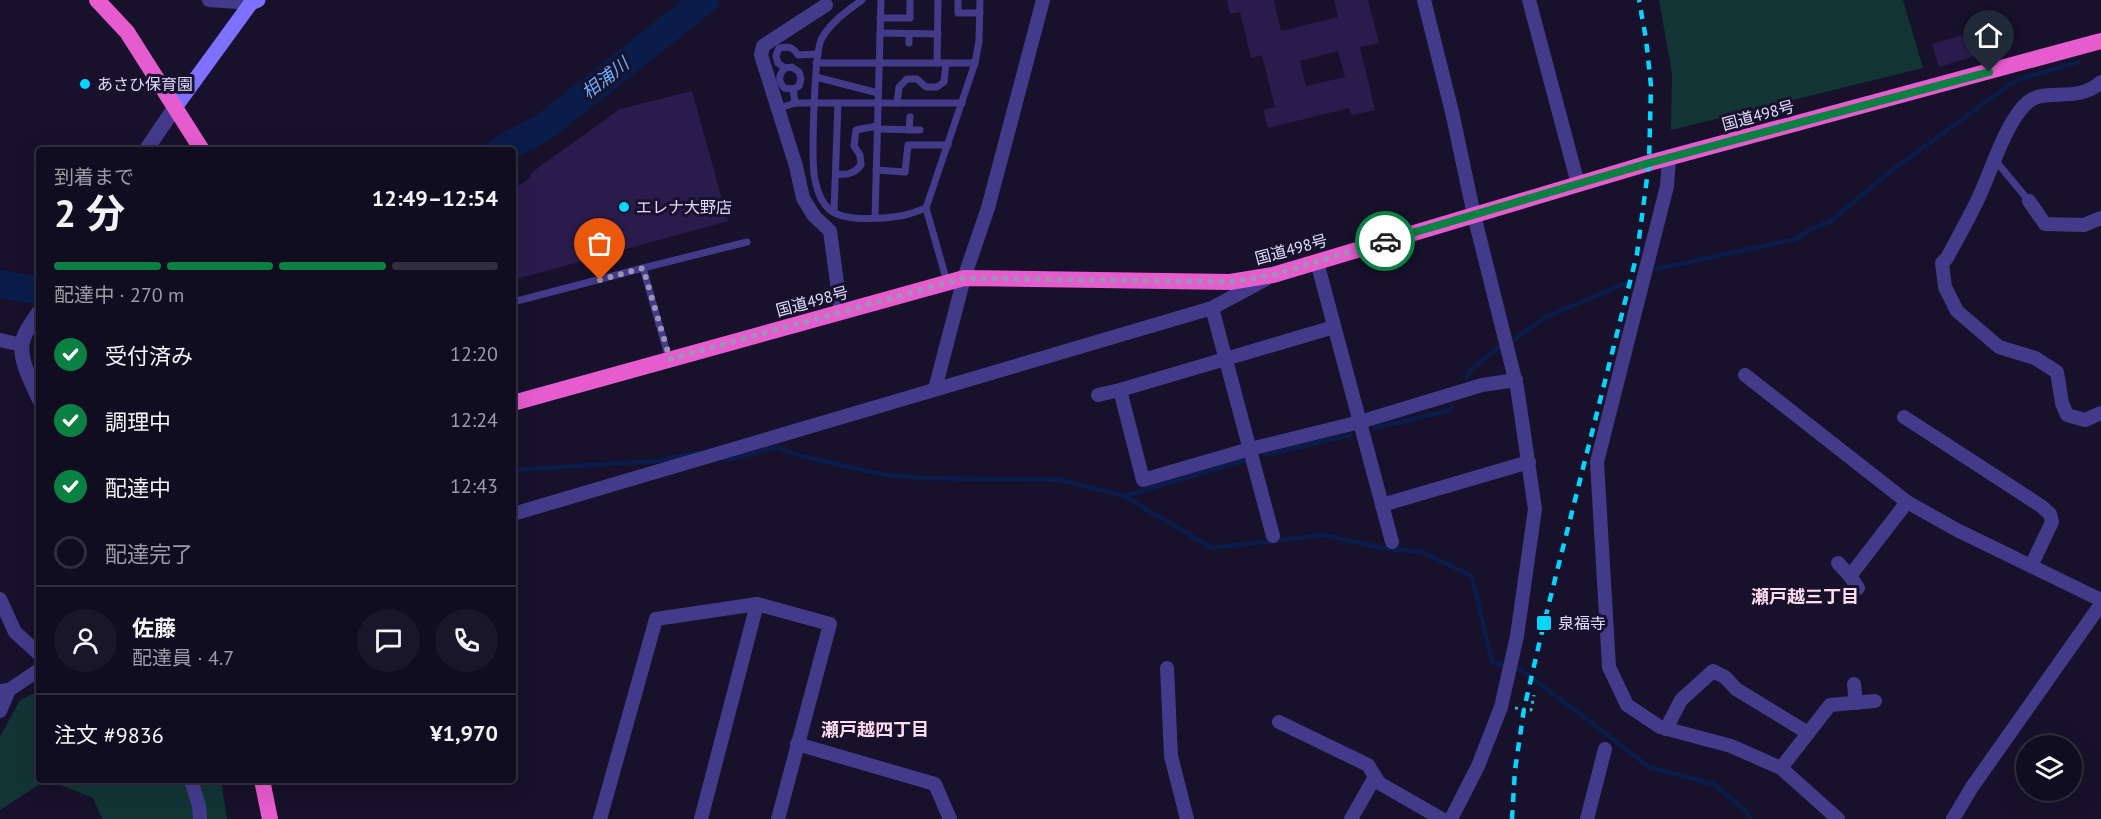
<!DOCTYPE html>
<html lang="ja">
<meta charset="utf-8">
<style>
:root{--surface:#110d20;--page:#1a1629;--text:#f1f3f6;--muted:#9c9ca5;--line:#302d3e;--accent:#0b8043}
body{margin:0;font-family:"PT Sans","Noto Sans JP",sans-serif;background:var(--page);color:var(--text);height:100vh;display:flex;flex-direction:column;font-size:22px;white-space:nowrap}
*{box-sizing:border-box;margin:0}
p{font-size:20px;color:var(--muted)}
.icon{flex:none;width:33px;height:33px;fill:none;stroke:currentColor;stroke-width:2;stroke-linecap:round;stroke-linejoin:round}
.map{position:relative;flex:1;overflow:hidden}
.drawer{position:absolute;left:36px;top:147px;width:480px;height:636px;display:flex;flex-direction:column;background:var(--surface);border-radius:6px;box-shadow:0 6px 24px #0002,0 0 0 2px var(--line)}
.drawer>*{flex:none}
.fabs{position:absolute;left:2016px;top:735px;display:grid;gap:12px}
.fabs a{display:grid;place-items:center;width:66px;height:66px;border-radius:50%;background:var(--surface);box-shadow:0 6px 24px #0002,0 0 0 2px var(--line);font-size:30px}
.pin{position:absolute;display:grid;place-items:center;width:51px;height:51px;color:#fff;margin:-62px -26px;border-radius:50% 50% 50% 0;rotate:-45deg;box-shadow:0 0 6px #0007}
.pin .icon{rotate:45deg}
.courier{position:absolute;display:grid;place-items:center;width:60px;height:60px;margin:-30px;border:4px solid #0b8043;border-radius:50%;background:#fff;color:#222;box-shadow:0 2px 8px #0007}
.summary em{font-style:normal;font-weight:700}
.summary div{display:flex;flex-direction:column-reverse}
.summary{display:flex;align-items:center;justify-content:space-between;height:102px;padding:0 18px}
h1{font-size:39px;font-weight:700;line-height:45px}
.bar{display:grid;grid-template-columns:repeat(4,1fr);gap:9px 6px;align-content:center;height:72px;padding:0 18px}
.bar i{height:8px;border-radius:4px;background:var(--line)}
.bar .selected{background:var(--accent)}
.bar p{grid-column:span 4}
.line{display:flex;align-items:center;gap:15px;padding:0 18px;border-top:2px solid var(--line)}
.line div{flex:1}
.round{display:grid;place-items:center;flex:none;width:63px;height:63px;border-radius:32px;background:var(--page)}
ol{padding:0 18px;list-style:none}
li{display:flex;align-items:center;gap:18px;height:66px}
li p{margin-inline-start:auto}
li .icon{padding:6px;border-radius:50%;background:var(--accent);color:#fff;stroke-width:4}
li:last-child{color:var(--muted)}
li i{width:33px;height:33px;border:3px solid var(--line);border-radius:50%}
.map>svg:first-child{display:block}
.green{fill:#133435}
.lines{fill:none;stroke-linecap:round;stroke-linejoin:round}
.stream{stroke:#0a1d4a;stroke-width:4.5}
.river{stroke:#0a1d4a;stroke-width:28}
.building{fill:#291c4c;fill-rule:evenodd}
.path{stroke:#2fbebf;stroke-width:3;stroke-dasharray:3 4.5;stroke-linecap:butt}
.service{stroke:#433b8a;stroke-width:7}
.minor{stroke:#433b8a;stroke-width:14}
.tertiary{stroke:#433b8a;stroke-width:15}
.secondary{stroke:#7e71ff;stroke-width:15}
.trunk{stroke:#e65bce;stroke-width:16}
.rail{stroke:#06d6ff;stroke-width:4.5;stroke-dasharray:9 8;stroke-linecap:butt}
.done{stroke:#9a94b5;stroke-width:6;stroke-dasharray:0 10.8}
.route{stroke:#0b8043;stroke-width:8}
.poi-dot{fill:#06d6ff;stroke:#17112b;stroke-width:2}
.labels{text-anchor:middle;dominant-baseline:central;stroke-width:6;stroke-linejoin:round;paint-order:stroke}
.poi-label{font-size:16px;fill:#e1daff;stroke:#17112b;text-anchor:start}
.street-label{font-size:16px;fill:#e1daff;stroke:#17112b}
.water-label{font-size:18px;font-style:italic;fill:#68b0ff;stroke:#17112b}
.neighbourhood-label{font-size:18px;font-weight:bold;fill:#ffdcf0;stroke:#17112b}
</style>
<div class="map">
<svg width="2101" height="819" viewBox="0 0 2101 819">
<rect width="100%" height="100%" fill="#17112b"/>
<g class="green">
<polygon points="1659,0 1903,0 1923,68 1671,130 1672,73"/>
<polygon points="39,691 39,780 46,780 0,810 0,737 20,700"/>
<polygon points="48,780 221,780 227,819 102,819 93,798"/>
</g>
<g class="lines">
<g class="stream">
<polyline points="1656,269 1796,239 1812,229 1831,221 1887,174 2016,80 2078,62"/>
<polyline points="1515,339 1546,317 1629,282"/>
<polyline points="1467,378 1471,369 1499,347"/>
<polyline points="1375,428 1450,410 1452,407"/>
<polyline points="1265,455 1350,435"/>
<polyline points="720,457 728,460 776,447 801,456 886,475 922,478 1061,480 1124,496 1212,548 1322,535 1388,549 1423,552 1472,576 1492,662 1521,670 1583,716 1649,767 1713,784 1748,812 1750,819"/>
<polyline points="513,470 656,461 697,453"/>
<polyline points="1124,496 1243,461"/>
</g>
<g class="river">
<polyline points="501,150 544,127 705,0"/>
<polyline points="0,284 39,291"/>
</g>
</g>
<g class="building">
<path d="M 1227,0 L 1274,0 L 1281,31 L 1338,17 L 1334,0 L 1368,0 L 1379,43 L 1360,47 L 1375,110 L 1351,115 L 1349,108 L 1268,128 L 1263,110 L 1275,107 L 1262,55 L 1251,58 L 1240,12 L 1230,14 ZM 1338,51 L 1345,77 L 1306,86 L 1300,61 Z"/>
<polygon points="1977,31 1984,53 1939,67 1932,44"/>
<polygon points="692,91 728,221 513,280 513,189 530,178 531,173 620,109"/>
</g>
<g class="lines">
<polyline class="path" points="1515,708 1531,710 1534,695"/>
<g class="service">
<path d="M 862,0 C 847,11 831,22 822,38 C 814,50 811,163 815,180 C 817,190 821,202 829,209 C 842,222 882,219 900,216 C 909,215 918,211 926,208 L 975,63 L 979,41 L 980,0"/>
<polyline points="958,0 958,13 980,13"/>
<polyline points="880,18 910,18 910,0"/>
<polyline points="880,33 938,34"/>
<polyline points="909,34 909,43"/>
<polyline points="816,63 975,63"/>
<polyline points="937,63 938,0"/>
<path d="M 785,68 C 778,76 778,80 784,88 L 793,89"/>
<polyline points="816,77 878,93"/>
<path d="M 795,103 L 793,89 L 799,86 L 801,79 L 799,72 L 792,67 L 785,68 L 778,63 L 776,56 L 779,48 C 789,46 793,47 798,55 L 818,54"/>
<polyline points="897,103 899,87 907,79 917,79 926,87 937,87 944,82 946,63"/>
<polyline points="786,106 795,103 962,103"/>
<polyline points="877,129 920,130"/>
<polyline points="909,130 910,117"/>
<polyline points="1995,160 2029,201"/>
<polyline points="876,170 905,172 908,145 948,145"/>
<path d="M 836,174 C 847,175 854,174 861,165 L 860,155 L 854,146 L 856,130 L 877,126"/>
<polyline points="926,208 947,282"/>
<polyline points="834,212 838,103"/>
<polyline points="875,218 881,0"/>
<polyline points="643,268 747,242"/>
<polyline points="513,302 643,268 669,359"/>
</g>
<g class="minor">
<polyline points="209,0 251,3"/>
<polyline points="1424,0 1452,112 1474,215 1517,387 1535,509 1517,636 1501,707 1478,766 1451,819"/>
<polyline points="1529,0 1578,184"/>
<polyline points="826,5 763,46 761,55 796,166 803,198 814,216 830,231 841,312"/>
<path d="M 2101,82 C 2077,104 2046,87 2028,102 C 2006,120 1990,175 1977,201 C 1968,220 1957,239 1947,258 L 1942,263 L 1945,287 L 1957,311 L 1999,347 L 2035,358 L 2057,372 L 2062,403 L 2067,415 L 2085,420 L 2101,413"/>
<polyline points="1669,158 1667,186 1597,462 1609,667 1627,705 1660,727 1731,746 1781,768 1838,819"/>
<polyline points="2029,201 2045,224 2084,225 2101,218"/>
<polyline points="1317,262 1392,542"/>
<polyline points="1212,308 1273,536"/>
<polyline points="0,340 22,345"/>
<polyline points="1745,375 1907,502 1957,530 2101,600"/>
<polyline points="935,389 964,278 988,208 1043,0"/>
<polyline points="1120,390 1143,480 1250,449 1360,422 1482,385 1516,380"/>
<polyline points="1098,395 1120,390 1334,327"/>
<polyline points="1904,417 2041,506 2050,514 2052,522 2031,566"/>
<polyline points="1382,505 1529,462"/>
<polyline points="513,514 1212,308 1266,279"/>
<polyline points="1838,563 1850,576"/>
<polyline points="1858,588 1850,576 1907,502"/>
<polyline points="0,599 15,632 39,654"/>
<polyline points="1167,668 1171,756 1187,819"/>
<polyline points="1854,684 1856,703"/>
<polyline points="0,691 9,690 39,670"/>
<polyline points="0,711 9,690"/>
<polyline points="1279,722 1368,765 1379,783 1442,819"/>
<polyline points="1666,729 1681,700 1713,671 1725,677 1736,689 1808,733"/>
<polyline points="797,744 935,784 950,819"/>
<polyline points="1781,768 1830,705 1875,701"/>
<polyline points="191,780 199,806 200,819"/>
<polyline points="600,819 656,619 757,604 830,624 778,819"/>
<polyline points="701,819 757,604"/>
<polyline points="1351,819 1375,777"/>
<polyline points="1587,819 1605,749"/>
<polyline points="1953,819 1972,787 2101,604"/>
</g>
<g class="tertiary">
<polyline points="146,150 176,106"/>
<path d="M 39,312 C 33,321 23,333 22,345 C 20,363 33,384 39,399"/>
</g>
<polyline class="secondary" points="176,106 251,3 258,0"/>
<g class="trunk">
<polyline points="97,0 127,32 202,150"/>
<polyline points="513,403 964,278 1230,282 1273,275 1649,163 2101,41"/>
<polyline points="262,780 270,819"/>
</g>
<polyline class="rail" points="1512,819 1515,770 1524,709 1544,623 1637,254 1649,163 1651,86 1646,39 1639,0"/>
</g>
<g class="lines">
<polyline class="done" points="600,280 643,268 670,359 964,278 1230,282 1273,275 1385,241"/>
<polyline class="route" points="1385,241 1649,163 1989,72"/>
</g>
<g class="poi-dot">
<circle cx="85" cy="84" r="6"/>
<circle cx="624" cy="207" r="6"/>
<rect x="1536" y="615" width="16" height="16" rx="3"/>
</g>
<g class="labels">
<g class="poi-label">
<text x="97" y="84">あさひ保育園</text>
<text x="636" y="207">エレナ大野店</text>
<text x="1558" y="623">泉福寺</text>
</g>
<g class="street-label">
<text transform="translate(1758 115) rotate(-15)">国道498号</text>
<text transform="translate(1291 249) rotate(-15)">国道498号</text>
<text transform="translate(812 301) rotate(-15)">国道498号</text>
</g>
<g class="water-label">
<text transform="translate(605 78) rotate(-38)">相浦川</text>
</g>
<g class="neighbourhood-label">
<text x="1805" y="596">瀬戸越三丁目</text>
<text x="875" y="729">瀬戸越四丁目</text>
</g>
</g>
</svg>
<div class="fabs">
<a><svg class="icon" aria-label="layers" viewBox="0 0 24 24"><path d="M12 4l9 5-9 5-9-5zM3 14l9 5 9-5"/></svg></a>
</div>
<div class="pin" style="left:600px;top:280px;background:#ea580c"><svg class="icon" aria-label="bag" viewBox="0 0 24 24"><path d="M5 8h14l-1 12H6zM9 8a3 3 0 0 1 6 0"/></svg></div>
<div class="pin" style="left:1989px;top:72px;background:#1f2937"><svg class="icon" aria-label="home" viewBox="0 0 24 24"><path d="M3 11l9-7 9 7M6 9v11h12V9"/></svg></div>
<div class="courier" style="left:1385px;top:241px"><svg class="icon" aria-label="car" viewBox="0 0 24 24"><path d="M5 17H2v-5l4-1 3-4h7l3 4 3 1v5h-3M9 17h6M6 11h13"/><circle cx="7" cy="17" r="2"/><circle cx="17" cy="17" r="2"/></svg></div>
<section class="drawer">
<div class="summary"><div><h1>2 分</h1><p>到着まで</p></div><em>12:49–12:54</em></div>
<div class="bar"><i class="selected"></i><i class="selected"></i><i class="selected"></i><i></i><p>配達中 · 270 m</p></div>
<ol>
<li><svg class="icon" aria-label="check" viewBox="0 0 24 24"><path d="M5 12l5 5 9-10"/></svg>受付済み<p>12:20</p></li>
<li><svg class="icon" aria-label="check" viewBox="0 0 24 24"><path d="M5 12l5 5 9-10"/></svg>調理中<p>12:24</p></li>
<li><svg class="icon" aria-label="check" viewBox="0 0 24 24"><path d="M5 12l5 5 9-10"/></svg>配達中<p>12:43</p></li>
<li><i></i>配達完了</li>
</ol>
<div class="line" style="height:108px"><a class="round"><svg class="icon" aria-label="person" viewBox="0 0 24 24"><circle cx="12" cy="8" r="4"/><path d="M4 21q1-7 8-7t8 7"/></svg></a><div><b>佐藤</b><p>配達員 · 4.7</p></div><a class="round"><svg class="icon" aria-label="chat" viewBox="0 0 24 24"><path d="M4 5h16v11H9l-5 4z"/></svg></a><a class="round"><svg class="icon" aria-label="phone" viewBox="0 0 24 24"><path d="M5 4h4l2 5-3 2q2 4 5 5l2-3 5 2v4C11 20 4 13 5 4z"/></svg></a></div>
<div class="line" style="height:78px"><div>注文 #9836</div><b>¥1,970</b></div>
</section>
</div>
